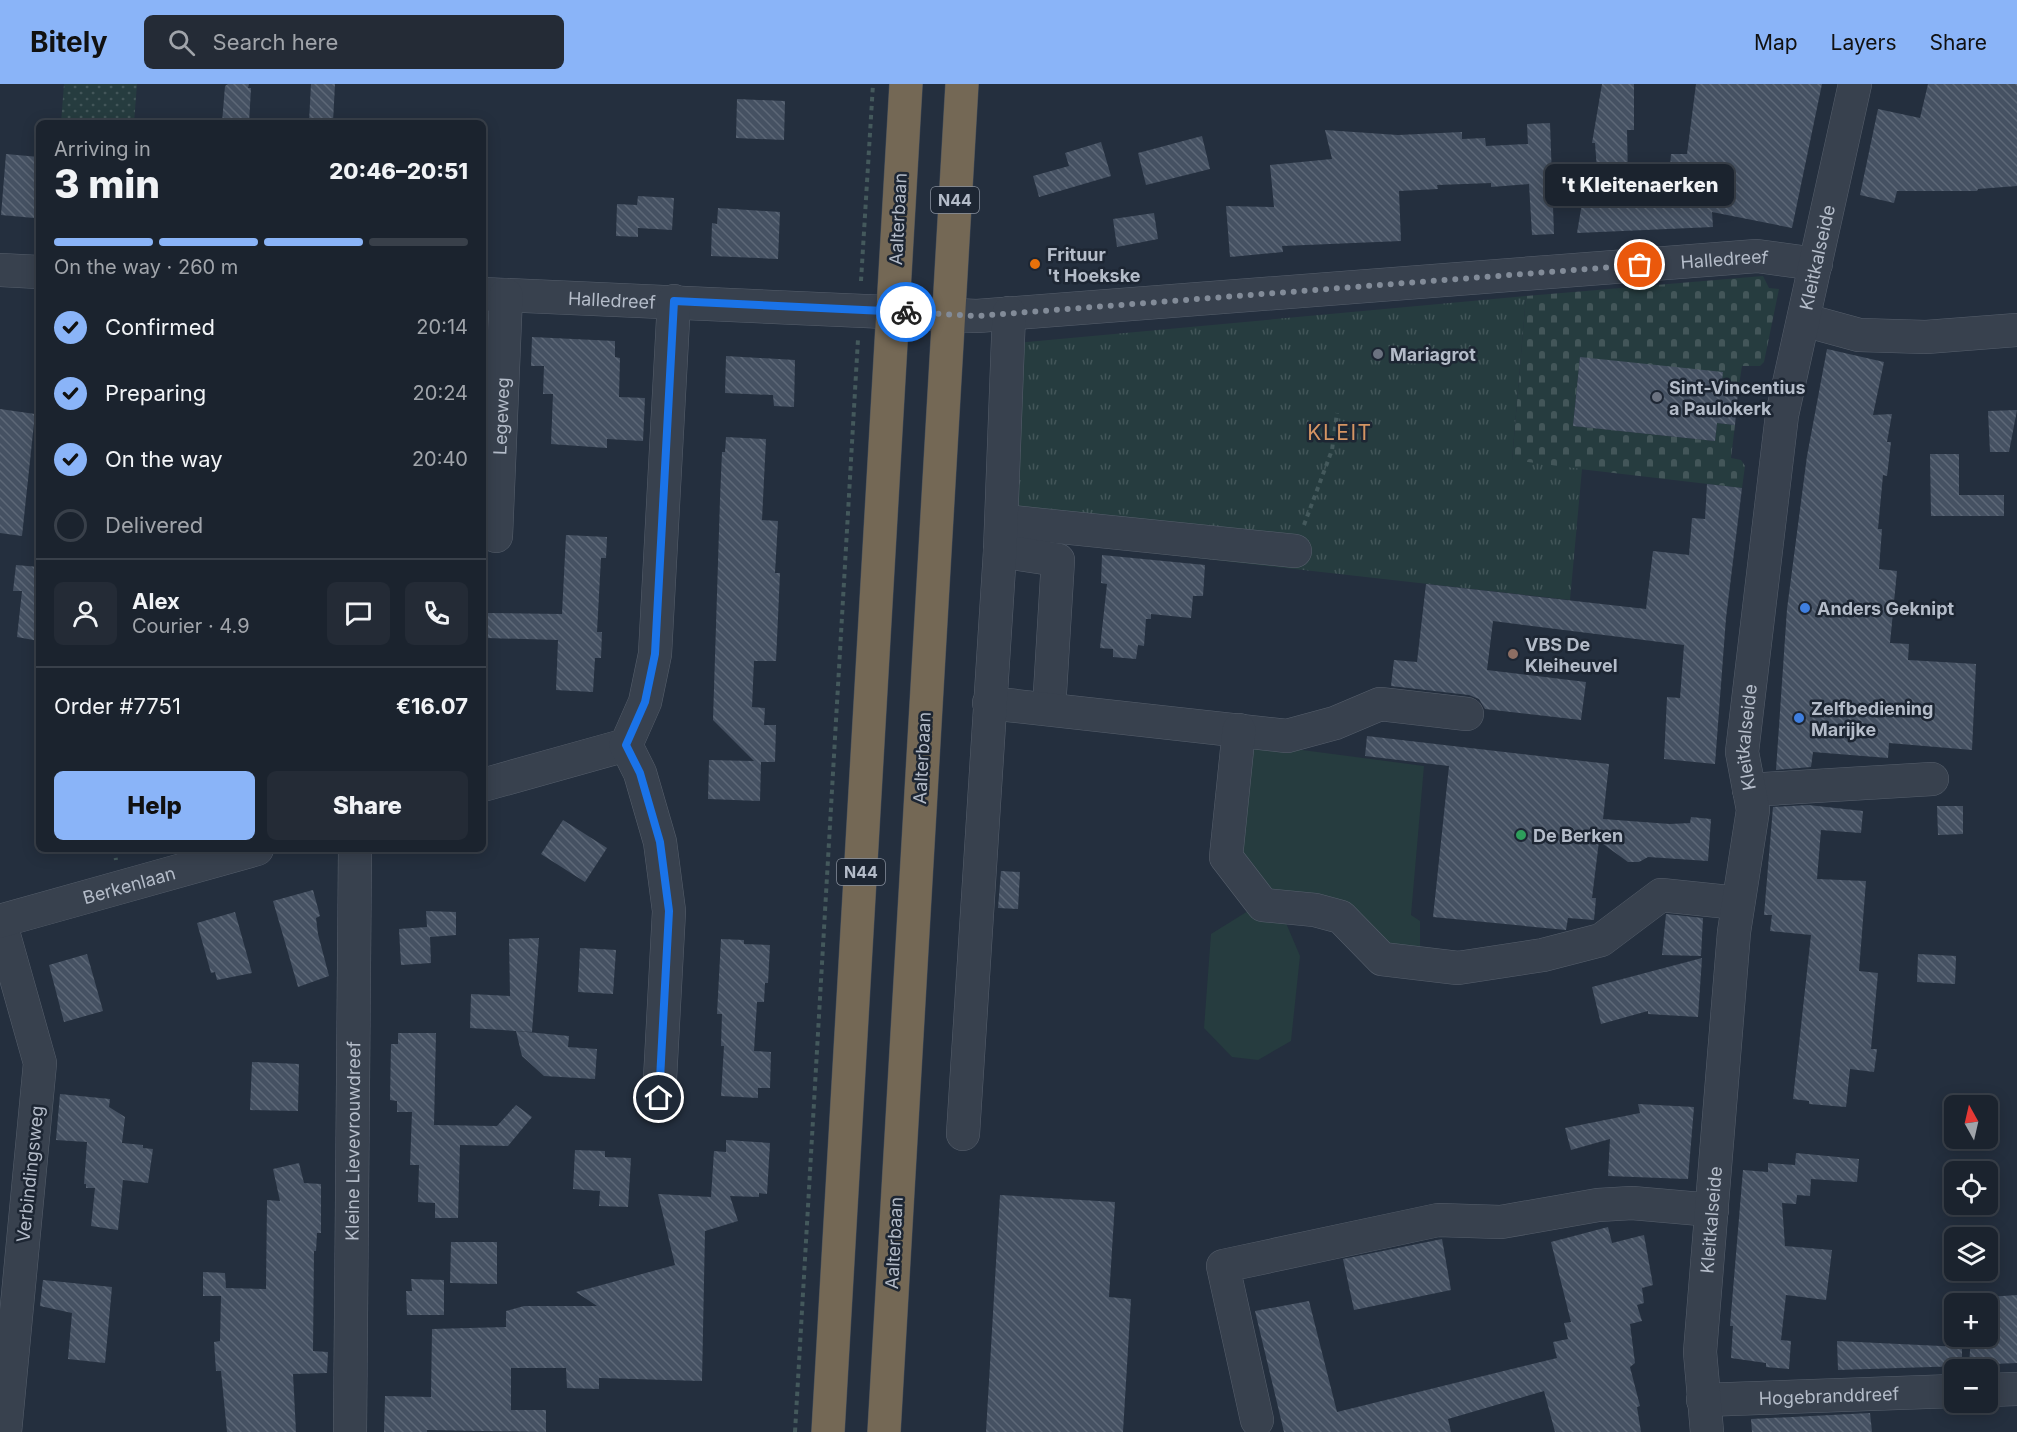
<!DOCTYPE html>
<meta charset="utf-8">
<style>
:root{--surface:#1b232e;--page:#242b36;--text:#f1f3f6;--muted:#a0a4aa;--line:#39404a;--accent:#8ab4f8}
body{margin:0;font-family:Inter,sans-serif;background:var(--page);color:var(--text);height:100vh;display:flex;flex-direction:column;font-size:22px;white-space:nowrap}
*{box-sizing:border-box;margin:0}
p{font-size:20px;color:var(--muted)}
.icon{flex:none;width:33px;height:33px;fill:none;stroke:currentColor;stroke-width:2;stroke-linecap:round;stroke-linejoin:round}
.map{position:relative;flex:1;overflow:hidden}
.side{position:absolute;left:36px;top:36px;width:450px;height:732px;display:flex;flex-direction:column;background:var(--surface);border-radius:9px;box-shadow:0 3px 15px #0003,0 0 0 2px var(--line)}
.side>*{flex:none}
.needle{width:39px;rotate:352deg}
.controls{position:absolute;left:1944px;top:1011px;display:grid;gap:12px}
.controls a{display:grid;place-items:center;width:54px;height:54px;border-radius:9px;background:var(--surface);box-shadow:0 3px 15px #0003,0 0 0 2px var(--line);font-size:30px}
.pin{position:absolute;display:grid;place-items:center;width:51px;height:51px;color:#fff;margin:-26px;border:3px solid #fff;border-radius:50%;box-shadow:0 2px 6px #0007}
.courier{position:absolute;display:grid;place-items:center;width:60px;height:60px;margin:-30px;border:4px solid #1a73e8;border-radius:50%;background:#fff;color:#222;box-shadow:0 2px 8px #0007}
.bubble{position:absolute;height:42px;border-radius:9px;background:var(--surface);box-shadow:0 3px 15px #0003,0 0 0 2px var(--line);font-size:20px;font-weight:800;line-height:42px;text-align:center}
.head em{font-style:normal;font-weight:800}
.head div{display:flex;flex-direction:column-reverse}
.head{display:flex;align-items:center;justify-content:space-between;height:102px;padding:0 18px}
h1{font-size:39px;font-weight:800;line-height:45px}
.bar{display:grid;grid-template-columns:repeat(4,1fr);gap:9px 6px;align-content:center;height:72px;padding:0 18px}
.bar i{height:8px;border-radius:4px;background:var(--line)}
.bar .current{background:var(--accent)}
.bar p{grid-column:span 4}
.line{display:flex;align-items:center;gap:15px;padding:0 18px;border-top:2px solid var(--line)}
.line div{flex:1}
.round{display:grid;place-items:center;flex:none;width:63px;height:63px;border-radius:9px;background:var(--page)}
ol{padding:0 18px;list-style:none}
li{display:flex;align-items:center;gap:18px;height:66px}
li p{margin-inline-start:auto}
li .icon{padding:6px;border-radius:50%;background:var(--accent);color:#111;stroke-width:4}
li:last-child{color:var(--muted)}
li i{width:33px;height:33px;border:3px solid var(--line);border-radius:50%}
.button{display:flex;gap:12px;margin-top:auto;padding:12px 18px}
.button a{flex:1;height:69px;border-radius:9px;background:var(--accent);color:#111;font-size:24px;font-weight:800;line-height:69px;text-align:center}
.button a+a{background:var(--page);color:var(--text)}
header{display:flex;align-items:center;gap:36px;box-sizing:border-box;height:84px;padding:0 30px;background:var(--accent);color:#111}
header strong{font-size:28px}
nav{display:flex;gap:33px;margin-inline-start:auto;font-size:21px}
.search{width:420px;height:54px;background:var(--page);display:flex;align-items:center;gap:15px;box-sizing:border-box;padding:0 21px;border-radius:9px;color:var(--muted);font-size:22px}
.map>svg:first-child{display:block}
.grass{fill:url(#grass-dots)}
.cemetery{fill:url(#cemetery-stones)}
.park{fill:url(#park-tufts)}
.garden{fill:#263c3f}
.building{fill:url(#building-back-hatch)}
.lines{fill:none;stroke-linecap:round;stroke-linejoin:round}
.minor-casing{stroke:#565f6c;stroke-width:34}
.highway-casing{stroke:#434c59;stroke-width:34}
.path{stroke:#44595c;stroke-width:4;stroke-dasharray:4.5 4.5;stroke-linecap:butt}
.minor{stroke:#38414e;stroke-width:33}
.highway{stroke:#746855;stroke-width:33}
.done{stroke:#828b98;stroke-width:6;stroke-dasharray:0 10.8}
.route{stroke:#1a73e8;stroke-width:8}
.food-dot{fill:#e8710a;stroke:#1d2633;stroke-width:2}
.worship-dot{fill:#6b7280;stroke:#1d2633;stroke-width:2}
.shop-dot{fill:#3f7fe0;stroke:#1d2633;stroke-width:2}
.education-dot{fill:#8d6e63;stroke:#1d2633;stroke-width:2}
.leisure-dot{fill:#2e9e5b;stroke:#1d2633;stroke-width:2}
.labels{text-anchor:middle;dominant-baseline:central;stroke-width:5;stroke-linejoin:round;paint-order:stroke}
.shield{fill:#1d2633;stroke:#878f9c;stroke-width:1.5}
.shield-label{font-size:16px;font-weight:bold;fill:#b4bcc9}
.street-label{font-size:18px;fill:#b4bcc9;stroke:#1d2633}
.poi-label{font-size:18px;font-weight:bold;fill:#b4bcc9;stroke:#1d2633;text-anchor:start}
.quarter-label{font-size:21px;letter-spacing:1.5px;fill:#d59563;stroke:#1d2633}
</style>
<header>
<strong>Bitely</strong>
<div class="search"><svg class="icon" aria-label="search" viewBox="0 0 24 24"><circle cx="10" cy="10" r="6"/><path d="M15 15l6 6"/></svg>Search here</div>
<nav><a>Map</a><a>Layers</a><a>Share</a></nav>
</header>
<div class="map">
<svg width="2017" height="1348" viewBox="0 0 2017 1348">
<defs>
<pattern id="grass-dots" width="8" height="8" patternUnits="userSpaceOnUse" patternTransform="scale(1.5)"><rect width="8" height="8" fill="#263c3f"/><path d="M2 2h.1M6 6h.1" fill="none" stroke="#435659" stroke-width="1.8" stroke-linecap="round"/></pattern>
<pattern id="cemetery-stones" width="16" height="16" patternUnits="userSpaceOnUse" patternTransform="scale(1.5)"><rect width="16" height="16" fill="#263c3f"/><path d="M2 7V4a2 2 0 0 1 4 0v3zM10 15v-3a2 2 0 0 1 4 0v3z" fill="#435659"/></pattern>
<pattern id="park-tufts" width="24" height="20" patternUnits="userSpaceOnUse" patternTransform="scale(1.5)"><rect width="24" height="20" fill="#263c3f"/><path d="M3 7l-1-3M5 7V3M7 7l1-3M15 17l-1-3M17 17v-4M19 17l1-3" fill="none" stroke="#435659"/></pattern>
<pattern id="building-back-hatch" width="6" height="6" patternUnits="userSpaceOnUse" patternTransform="scale(1.5)"><rect width="6" height="6" fill="#455162"/><path d="M-1 5l2 2M0 0l6 6M5-1l2 2" fill="none" stroke="#5d6877"/></pattern>
</defs>
<rect width="100%" height="100%" fill="#242f3e"/>
<polygon class="grass" points="64,0 137,0 134,39 61,39"/>
<polygon class="cemetery" points="1763,192 1769,204 1779,205 1764,278 1760,282 1742,282 1738,308 1580,273 1573,342 1715,357 1717,339 1735,341 1731,374 1741,376 1745,382 1742,404 1512,377 1526,212"/>
<polygon class="park" points="1526,212 1512,376 1582,385 1570,516 1011,453 1016,259"/>
<g class="garden">
<polygon points="1249,659 1424,682 1411,831 1420,837 1420,865 1385,861 1269,809 1237,766"/>
<polygon points="1248,827 1286,839 1300,872 1291,957 1258,976 1232,973 1204,944 1211,850"/>
</g>
<g class="building">
<polygon points="228,0 249,0 248,4 251,4 249,39 222,39 225,2"/>
<polygon points="311,0 335,0 333,38 309,38"/>
<polygon points="1602,0 1634,0 1634,46 1627,46 1628,99 1669,96 1671,70 1687,70 1696,0 1822,0 1792,144 1712,128 1713,143 1577,149 1583,113 1599,113 1595,59 1592,59"/>
<polygon points="1928,0 2017,0 2017,102 1978,105 1977,107 1897,107 1894,119 1860,111 1878,25 1920,34"/>
<polygon points="737,15 785,17 784,56 736,54"/>
<polygon points="1550,39 1554,150 1532,151 1529,100 1491,103 1491,99 1437,101 1438,105 1399,107 1401,157 1282,162 1283,168 1230,173 1226,122 1274,123 1270,81 1332,75 1325,46 1398,51 1462,48 1462,55 1485,54 1486,62 1528,60 1527,40"/>
<polygon points="1202,52 1210,85 1146,101 1138,69"/>
<polygon points="1101,58 1111,92 1039,113 1033,92 1069,82 1065,69"/>
<polygon points="6,70 39,73 39,109 37,108 34,134 1,131"/>
<polygon points="638,112 674,114 672,146 638,144 638,153 616,152 617,120 637,121"/>
<polygon points="718,124 780,128 778,175 711,172 712,139 717,140"/>
<polygon points="1154,129 1158,155 1117,163 1113,135"/>
<polygon points="532,253 615,257 615,273 620,274 619,313 645,314 643,357 607,355 607,364 551,360 553,310 543,310 544,282 531,282"/>
<polygon points="1827,265 1884,278 1873,331 1892,330 1887,358 1891,358 1887,392 1883,391 1878,445 1882,445 1879,485 1897,487 1890,559 1909,560 1908,576 1976,580 1972,666 1889,659 1888,674 1813,668 1811,683 1776,686 1787,525 1807,372"/>
<polygon points="726,272 795,276 794,323 774,322 773,311 725,309"/>
<polygon points="1580,273 1723,288 1721,306 1738,308 1735,341 1717,339 1715,357 1573,342"/>
<polygon points="0,325 35,330 22,452 0,449"/>
<polygon points="2017,326 2009,368 1990,368 1988,327"/>
<polygon points="726,353 766,355 762,436 778,437 775,489 780,489 776,577 754,577 752,623 765,624 764,641 776,641 775,678 761,678 760,717 708,715 709,676 754,677 713,636 720,415 722,368 725,368"/>
<polygon points="1930,370 1959,370 1959,411 2004,411 2004,432 1931,432"/>
<polygon points="1707,400 1742,404 1726,534 1715,680 1664,675 1667,613 1680,614 1684,561 1493,537 1487,586 1586,598 1581,636 1485,625 1479,615 1469,611 1391,602 1394,576 1417,578 1426,500 1646,525 1653,467 1689,471 1692,434 1705,435"/>
<polygon points="566,451 607,453 606,474 601,474 597,548 602,548 601,574 595,574 593,608 556,606 558,556 487,554 487,529 562,530"/>
<polygon points="1102,471 1205,481 1203,512 1193,512 1191,534 1151,530 1151,535 1146,535 1144,562 1138,561 1136,575 1113,573 1113,565 1100,564 1107,500 1101,499"/>
<polygon points="16,481 39,483 39,557 17,553 22,507 13,507"/>
<polygon points="1367,652 1609,680 1603,735 1670,740 1690,739 1691,733 1711,735 1708,777 1648,773 1639,778 1628,778 1599,757 1592,814 1596,814 1594,836 1568,834 1566,846 1433,833 1449,682 1365,672"/>
<polygon points="1808,721 1863,727 1861,749 1821,746 1817,795 1866,797 1859,887 1878,889 1871,965 1877,965 1874,988 1850,985 1846,1023 1809,1020 1809,1017 1793,1015 1811,851 1770,847 1772,831 1764,831 1773,723"/>
<polygon points="1937,722 1963,722 1963,750 1938,751"/>
<polygon points="563,736 607,764 585,798 541,770"/>
<polygon points="1001,787 1020,788 1018,825 998,824"/>
<polygon points="313,806 320,832 316,834 318,850 329,892 298,903 273,817"/>
<polygon points="426,827 456,828 456,851 430,853 431,879 401,881 399,845 427,843"/>
<polygon points="235,828 252,889 217,896 215,888 211,889 197,839"/>
<polygon points="1666,830 1703,834 1701,872 1662,871"/>
<polygon points="539,854 532,948 470,944 471,910 510,912 509,855"/>
<polygon points="721,855 744,856 744,860 770,861 768,899 765,899 764,918 757,918 754,967 771,968 770,1004 758,1004 758,1014 721,1012 724,962 721,962 722,930 717,930"/>
<polygon points="580,864 616,866 613,910 578,908"/>
<polygon points="87,870 103,927 64,938 49,881"/>
<polygon points="1918,870 1956,872 1955,900 1917,898"/>
<polygon points="1702,874 1698,933 1648,930 1648,927 1601,940 1592,903"/>
<polygon points="516,947 569,952 568,963 597,965 595,995 544,992 522,972"/>
<polygon points="398,949 436,949 434,1041 497,1042 516,1021 532,1033 508,1062 460,1061 458,1134 435,1134 435,1119 418,1118 419,1081 410,1081 412,1028 397,1028 397,1017 390,1016 391,960 398,960"/>
<polygon points="252,978 299,980 298,1027 250,1026"/>
<polygon points="60,1010 110,1015 109,1023 125,1033 122,1059 143,1061 143,1064 153,1065 148,1099 123,1096 118,1146 91,1142 95,1104 86,1104 86,1100 84,1100 87,1058 56,1056"/>
<polygon points="1638,1020 1694,1023 1688,1095 1608,1092 1610,1055 1571,1066 1565,1044 1640,1029"/>
<polygon points="726,1056 770,1059 767,1110 759,1109 759,1113 730,1112 738,1137 705,1147 702,1297 599,1294 599,1305 567,1304 566,1284 511,1284 511,1326 546,1326 546,1348 427,1346 427,1348 384,1348 385,1312 431,1313 432,1245 506,1243 506,1227 524,1222 597,1222 576,1208 675,1181 658,1110 711,1113 714,1067 726,1068"/>
<polygon points="575,1066 605,1067 605,1073 631,1074 628,1123 599,1122 600,1107 573,1105"/>
<polygon points="1796,1069 1859,1075 1857,1098 1811,1095 1810,1112 1797,1111 1796,1120 1782,1119 1785,1162 1832,1166 1826,1216 1786,1211 1781,1256 1791,1257 1789,1285 1766,1283 1766,1279 1731,1274 1733,1242 1730,1242 1743,1086 1768,1088 1768,1079 1795,1081"/>
<polygon points="299,1079 304,1099 321,1100 321,1149 317,1149 316,1167 314,1167 313,1267 328,1268 327,1289 293,1290 296,1348 227,1348 221,1287 216,1287 214,1258 220,1257 221,1212 203,1212 203,1188 225,1189 226,1204 266,1205 267,1116 280,1117 273,1085"/>
<polygon points="1000,1111 1115,1118 1109,1213 1131,1215 1123,1348 986,1348"/>
<polygon points="1608,1143 1612,1159 1644,1151 1653,1201 1642,1204 1644,1219 1637,1221 1642,1237 1630,1240 1635,1279 1630,1283 1640,1322 1637,1323 1641,1348 1555,1348 1544,1307 1448,1335 1451,1348 1284,1348 1255,1227 1309,1217 1337,1328 1557,1274 1553,1258 1568,1255 1564,1239 1571,1238 1551,1158"/>
<polygon points="1442,1155 1451,1206 1354,1226 1343,1175"/>
<polygon points="451,1158 497,1158 497,1200 450,1199"/>
<polygon points="411,1195 444,1196 444,1231 407,1231 406,1207 412,1207"/>
<polygon points="43,1196 112,1203 105,1279 68,1275 72,1229 40,1222"/>
<polygon points="2017,1211 2017,1279 1969,1281 1971,1252 1988,1252 1988,1220 1975,1220 1974,1214"/>
<polygon points="1837,1257 1962,1263 1962,1282 1838,1286"/>
<polygon points="1870,1329 1872,1348 1752,1348 1751,1335"/>
</g>
<g class="lines">
<defs>
<g id="minor">
<polyline points="0,186 39,188"/>
<path id="s1" d="M 483,210 L 977,232 L 1757,172 L 1816,180"/>
<polyline points="1804,236 1859,251 1926,253 2017,246"/>
<polyline points="1002,437 1295,467"/>
<path id="s2" d="M 496,452 L 506,211"/>
<polyline points="1000,467 1058,476 1049,625"/>
<polyline points="989,619 1287,652 1335,639 1380,620 1467,630"/>
<polyline points="1239,646 1226,773 1263,821 1315,826 1341,833 1382,875 1458,884 1543,871 1601,856 1661,811 1738,819"/>
<polyline points="483,701 626,661"/>
<polyline points="1749,706 1932,695"/>
<polyline points="0,837 40,979 5,1348"/>
<path id="s3" d="M 0,837 L 257,765"/>
<polyline points="659,1014 669,827 660,758 640,689 626,661 645,618 655,570 674,217"/>
<polyline points="963,1050 1000,467 1009,229"/>
<polyline points="1988,1306 2017,1305"/>
<path id="s4" d="M 1703,1316 L 1954,1307"/>
<polyline points="1257,1336 1223,1182 1438,1136 1501,1138 1598,1121 1632,1119 1712,1126"/>
<path id="s5" d="M 350,1348 L 355,765"/>
<path id="s6" d="M 1707,1348 L 1700,1268 L 1734,848 L 1753,726 L 1742,668 L 1782,331 L 1855,0"/>
</g>
<g id="highway">
<polyline points="828,1348 906,0"/>
<polyline points="884,1348 962,0"/>
</g>
</defs>
<use href="#minor" class="minor-casing"/>
<use href="#highway" class="highway-casing"/>
<g class="path">
<polyline points="861,197 873,0"/>
<polyline points="1304,441 1332,366 1337,329"/>
<polyline points="114,765 116,776"/>
<polyline points="795,1348 858,255"/>
</g>
<use href="#minor" class="minor"/>
<use href="#highway" class="highway"/>
</g>
<g class="lines">
<polyline class="done" points="906,228 977,232 1640,181"/>
<polyline class="route" points="659,1014 669,827 660,758 640,689 626,661 645,618 655,570 674,217 906,228"/>
</g>
<circle class="food-dot" cx="1035" cy="180" r="6"/>
<g class="worship-dot">
<circle cx="1378" cy="270" r="6"/>
<circle cx="1657" cy="313" r="6"/>
</g>
<g class="shop-dot">
<circle cx="1805" cy="524" r="6"/>
<circle cx="1799" cy="634" r="6"/>
</g>
<circle class="education-dot" cx="1513" cy="570" r="6"/>
<circle class="leisure-dot" cx="1521" cy="751" r="6"/>
<g class="labels">
<g class="shield">
<rect x="931" y="103" width="48" height="26" rx="4.5"/>
<rect x="837" y="775" width="48" height="26" rx="4.5"/>
</g>
<g class="shield-label">
<text x="955" y="116">N44</text>
<text x="861" y="788">N44</text>
</g>
<g class="street-label">
<text transform="translate(898 135) rotate(-87)">Aalterbaan</text>
<text stroke="none"><textPath href="#s6" startOffset="1185">Kleitkalseide</textPath></text>
<text stroke="none"><textPath href="#s1" startOffset="1244">Halledreef</textPath></text>
<text stroke="none"><textPath href="#s1" startOffset="129">Halledreef</textPath></text>
<text stroke="none"><textPath href="#s2" startOffset="120">Legeweg</textPath></text>
<text stroke="none"><textPath href="#s6" startOffset="699">Kleitkalseide</textPath></text>
<text transform="translate(922 674) rotate(-87)">Aalterbaan</text>
<text stroke="none"><textPath href="#s3" startOffset="134">Berkenlaan</textPath></text>
<text stroke="none"><textPath href="#s5" startOffset="291">Kleine Lievevrouwdreef</textPath></text>
<text transform="translate(30 1090) rotate(-84)">Verbindingsweg</text>
<text stroke="none"><textPath href="#s6" startOffset="213">Kleitkalseide</textPath></text>
<text transform="translate(894 1159) rotate(-87)">Aalterbaan</text>
<text stroke="none"><textPath href="#s4" startOffset="126">Hogebranddreef</textPath></text>
</g>
<g class="poi-label">
<text x="1047" y="170">Frituur<tspan x="1047" dy="21">'t Hoekske</tspan></text>
<text x="1390" y="270">Mariagrot</text>
<text x="1669" y="303">Sint-Vincentius<tspan x="1669" dy="21">a Paulokerk</tspan></text>
<text x="1817" y="524">Anders Geknipt</text>
<text x="1525" y="560">VBS De<tspan x="1525" dy="21">Kleiheuvel</tspan></text>
<text x="1811" y="624">Zelfbediening<tspan x="1811" dy="21">Marijke</tspan></text>
<text x="1533" y="751">De Berken</text>
</g>
<g class="quarter-label">
<text x="1340" y="348">KLEIT</text>
</g>
</g>
</svg>
<div class="controls">
<a><svg class="needle" viewBox="-14 -14 28 28"><path d="M0-13l5 13h-10z" fill="#e53935"/><path d="M0 13l5-13h-10z" fill="#a0a4aa"/></svg></a>
<a><svg class="icon" aria-label="locate" viewBox="0 0 24 24"><circle cx="12" cy="12" r="6"/><path d="M12 2v4M12 18v4M2 12h4M18 12h4"/></svg></a>
<a><svg class="icon" aria-label="layers" viewBox="0 0 24 24"><path d="M12 4l9 5-9 5-9-5zM3 14l9 5 9-5"/></svg></a>
<a>+</a>
<a>−</a>
</div>
<div class="pin" style="left:1640px;top:181px;background:#ea580c"><svg class="icon" aria-label="bag" viewBox="0 0 24 24"><path d="M5 8h14l-1 12H6zM9 8a3 3 0 0 1 6 0"/></svg></div>
<div class="pin" style="left:659px;top:1014px;background:#1f2937"><svg class="icon" aria-label="home" viewBox="0 0 24 24"><path d="M3 11l9-7 9 7M6 9v11h12V9"/></svg></div>
<div class="courier" style="left:906px;top:228px"><svg class="icon" aria-label="bike" viewBox="0 0 24 24"><circle cx="6" cy="16" r="4"/><circle cx="18" cy="16" r="4"/><path d="M6 16l4-8h5l3 8M10 8l3 8H6M13 5h3"/></svg></div>
<div class="bubble" style="left:1545px;top:80px;width:189px">'t Kleitenaerken</div>
<section class="side">
<div class="head"><div><h1>3 min</h1><p>Arriving in</p></div><em>20:46–20:51</em></div>
<div class="bar"><i class="current"></i><i class="current"></i><i class="current"></i><i></i><p>On the way · 260 m</p></div>
<ol>
<li><svg class="icon" aria-label="check" viewBox="0 0 24 24"><path d="M5 12l5 5 9-10"/></svg>Confirmed<p>20:14</p></li>
<li><svg class="icon" aria-label="check" viewBox="0 0 24 24"><path d="M5 12l5 5 9-10"/></svg>Preparing<p>20:24</p></li>
<li><svg class="icon" aria-label="check" viewBox="0 0 24 24"><path d="M5 12l5 5 9-10"/></svg>On the way<p>20:40</p></li>
<li><i></i>Delivered</li>
</ol>
<div class="line" style="height:108px"><a class="round"><svg class="icon" aria-label="person" viewBox="0 0 24 24"><circle cx="12" cy="8" r="4"/><path d="M4 21q1-7 8-7t8 7"/></svg></a><div><b>Alex</b><p>Courier · 4.9</p></div><a class="round"><svg class="icon" aria-label="chat" viewBox="0 0 24 24"><path d="M4 5h16v11H9l-5 4z"/></svg></a><a class="round"><svg class="icon" aria-label="phone" viewBox="0 0 24 24"><path d="M5 4h4l2 5-3 2q2 4 5 5l2-3 5 2v4C11 20 4 13 5 4z"/></svg></a></div>
<div class="line" style="height:78px"><div>Order #7751</div><b>€16.07</b></div>
<div class="button"><a>Help</a><a>Share</a></div>
</section>
</div>
